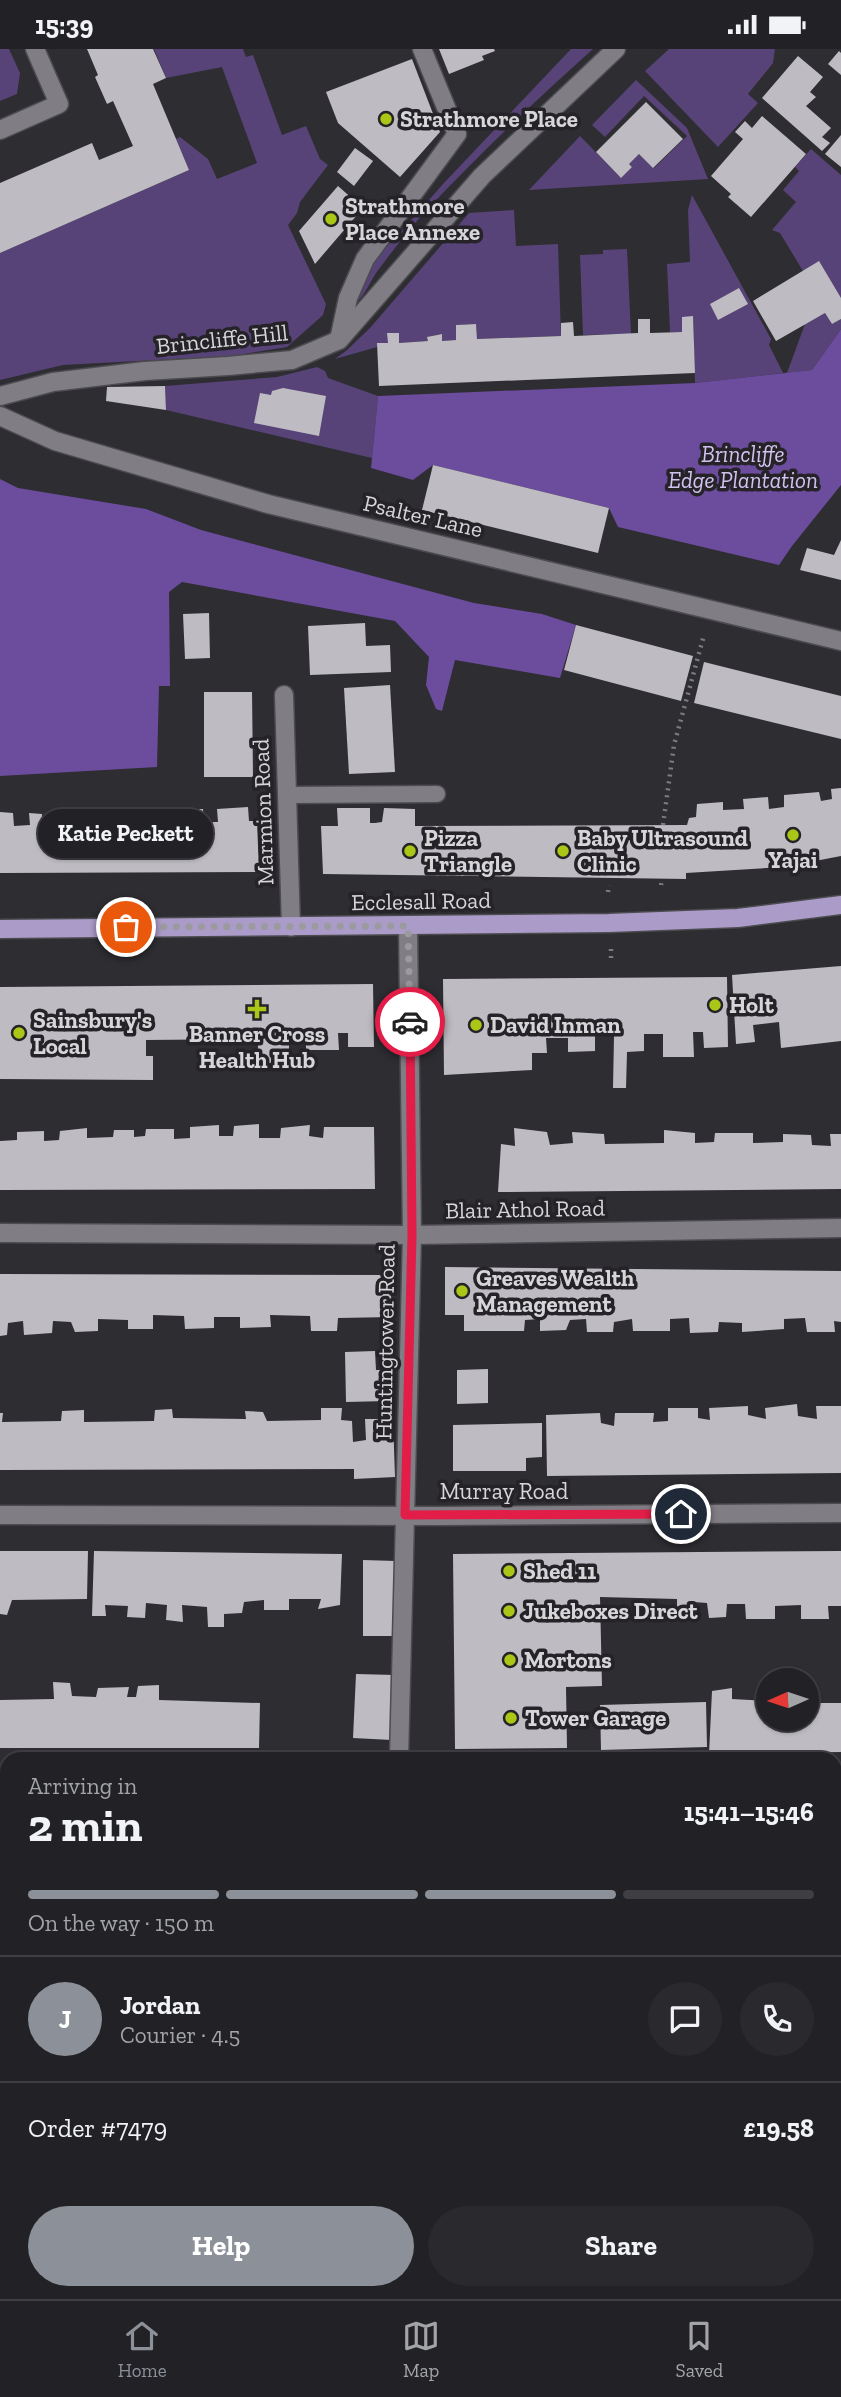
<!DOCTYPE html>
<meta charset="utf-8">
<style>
:root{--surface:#222226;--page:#2a2a2e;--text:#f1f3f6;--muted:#a2a4a7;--line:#3f3f43;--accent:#8c9099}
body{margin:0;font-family:"Zilla Slab",serif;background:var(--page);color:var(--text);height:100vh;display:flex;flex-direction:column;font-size:26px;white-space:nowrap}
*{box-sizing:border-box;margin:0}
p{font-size:23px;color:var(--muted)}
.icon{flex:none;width:38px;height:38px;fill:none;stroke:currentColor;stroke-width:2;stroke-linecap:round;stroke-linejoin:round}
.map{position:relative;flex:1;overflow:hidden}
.panel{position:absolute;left:0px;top:1703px;width:842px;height:548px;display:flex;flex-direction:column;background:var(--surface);border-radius:21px 21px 0 0;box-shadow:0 2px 5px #0004,0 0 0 2px var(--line)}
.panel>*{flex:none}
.needle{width:46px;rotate:267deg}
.tools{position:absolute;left:756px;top:1619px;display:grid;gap:14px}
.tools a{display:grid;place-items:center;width:63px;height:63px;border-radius:50%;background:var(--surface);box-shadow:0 2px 5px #0004,0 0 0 2px var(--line);font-size:35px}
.pin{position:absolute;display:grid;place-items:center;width:60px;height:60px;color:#fff;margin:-30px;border:4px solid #fff;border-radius:50%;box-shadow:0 2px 7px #0007}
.courier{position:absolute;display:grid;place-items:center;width:70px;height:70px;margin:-35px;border:5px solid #e11d48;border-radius:50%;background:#fff;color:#222;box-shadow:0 2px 9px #0007}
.bubble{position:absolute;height:49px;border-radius:24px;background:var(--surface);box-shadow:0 2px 5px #0004,0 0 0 2px var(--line);font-size:23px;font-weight:700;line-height:49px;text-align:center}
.overview em{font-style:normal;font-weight:700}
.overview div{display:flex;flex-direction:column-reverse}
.overview{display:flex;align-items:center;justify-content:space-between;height:119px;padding:0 28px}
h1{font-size:46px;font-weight:700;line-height:52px}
.bar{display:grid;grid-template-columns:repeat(4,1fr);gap:10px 7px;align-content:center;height:84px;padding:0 28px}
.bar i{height:9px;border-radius:5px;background:var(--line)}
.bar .on{background:var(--accent)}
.bar p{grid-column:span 4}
.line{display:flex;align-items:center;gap:18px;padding:0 28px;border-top:2px solid var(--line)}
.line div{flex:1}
.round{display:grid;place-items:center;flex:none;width:74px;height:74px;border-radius:37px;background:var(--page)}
.cta{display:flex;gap:14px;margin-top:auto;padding:14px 28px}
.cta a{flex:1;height:80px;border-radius:42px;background:var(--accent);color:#fff;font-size:28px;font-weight:700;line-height:80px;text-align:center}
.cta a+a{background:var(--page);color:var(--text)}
.status{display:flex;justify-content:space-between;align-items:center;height:49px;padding:0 35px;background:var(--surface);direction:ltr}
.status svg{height:19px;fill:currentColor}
.tabs{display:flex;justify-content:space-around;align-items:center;height:98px;border-top:2px solid var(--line);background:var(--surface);font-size:19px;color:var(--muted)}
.tabs a{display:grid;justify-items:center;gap:4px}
.tabs .on{color:var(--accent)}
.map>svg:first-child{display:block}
.green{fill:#574377}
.forest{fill:#6c4c9d}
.building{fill:#bebcc2}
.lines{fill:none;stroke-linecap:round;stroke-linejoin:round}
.lane-casing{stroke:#4c4b4f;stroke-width:19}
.street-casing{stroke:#4c4b4f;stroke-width:21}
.secondary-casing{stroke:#4c4b4f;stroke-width:21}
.primary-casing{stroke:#4c4b4f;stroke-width:21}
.path{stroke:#7c7b7f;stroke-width:4.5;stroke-dasharray:2 5;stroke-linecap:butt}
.lane{stroke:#807e84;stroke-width:16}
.street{stroke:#807e84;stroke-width:18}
.secondary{stroke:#807e84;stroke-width:18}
.primary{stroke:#aa9bc8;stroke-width:18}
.done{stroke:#9b9a9e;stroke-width:7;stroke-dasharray:0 12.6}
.route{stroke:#e11d48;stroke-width:9}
.poi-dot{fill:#aac718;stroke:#252328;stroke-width:2.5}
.labels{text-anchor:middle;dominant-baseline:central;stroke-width:7;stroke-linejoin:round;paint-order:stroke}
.poi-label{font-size:23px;font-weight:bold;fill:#d6d5d8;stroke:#252328;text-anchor:start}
.street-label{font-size:23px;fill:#d6d5d8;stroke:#252328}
.park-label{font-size:23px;font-style:italic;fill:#d1c3ef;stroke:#252328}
</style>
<div class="status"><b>15:39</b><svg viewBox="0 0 49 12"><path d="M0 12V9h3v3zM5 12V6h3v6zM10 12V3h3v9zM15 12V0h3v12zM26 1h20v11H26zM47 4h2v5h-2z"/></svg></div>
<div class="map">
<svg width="841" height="2250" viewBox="0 0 841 2250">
<rect width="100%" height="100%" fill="#2e2d32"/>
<g class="green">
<polygon points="0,0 9,0 20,24 17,45 0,52"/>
<polygon points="154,0 243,0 246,8 253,6 282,86 306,77 320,110 328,116 300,153 297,164 288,176 326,255 323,266 287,298 231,307 63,316 0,331 0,204 189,121 176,90 180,88 208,110 217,130 257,114 222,18 166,29"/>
<path d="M 571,0 L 593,0 C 534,53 477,107 423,165 C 406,184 391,204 376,224 C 369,235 365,246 355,255 L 371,210 L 393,192 L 443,135 Z"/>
<polygon points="669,0 775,0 773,14 748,45 758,54 718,98 645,22"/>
<polygon points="636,31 687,79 708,130 529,141 580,87 621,129 632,118 629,115 639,105 654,119 687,87 644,47 605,88 592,76"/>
<polygon points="811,100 841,126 841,249 803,222 780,184 772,181 796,153 783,141 799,122 795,118"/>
<polygon points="692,146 771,290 769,296 783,324 695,334 693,268 682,268 682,283 670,283 667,215 690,213 688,161"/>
<polygon points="514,161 516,197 558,195 561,287 477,290 476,275 456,276 456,291 442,292 441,285 428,288 428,292 399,294 399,284 388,284 388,294 378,294 377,298 335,310 347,301 370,279 469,164"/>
<polygon points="627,200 631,285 583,286 580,206 603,205 603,201"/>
<polygon points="825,264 832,275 841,270 841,280 812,321 787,324 805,275"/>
<polygon points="317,318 325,322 328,329 378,347 372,409 166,361 165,337 277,328"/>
</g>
<g class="forest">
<polygon points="841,280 841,436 792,497 779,516 618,478 609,459 433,416 413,431 371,419 378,347 695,334 812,321"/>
<polygon points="0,430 18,439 146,460 201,481 474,554 542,565 576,576 560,629 455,611 442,662 436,660 426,636 429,608 395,572 182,533 169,543 170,637 159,637 157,718 0,727"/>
</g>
<g class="building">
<polygon points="87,0 153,0 166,29 153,35 189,121 0,204 0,134 92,94 99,111 133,97 113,52 107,55 95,28 98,26"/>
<polygon points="439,0 494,0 495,2 482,7 484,11 449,25"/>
<polygon points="839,2 841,4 841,26 828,15"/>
<polygon points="798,7 823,28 810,43 816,48 806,57 831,79 822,88 830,94 822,102 762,49"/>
<polygon points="412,10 440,83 400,128 338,74 326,43"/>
<polygon points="646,53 683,90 653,119 639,105 629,115 632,118 621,129 596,103"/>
<polygon points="762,67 806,105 751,168 728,148 731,145 711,127 743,90 735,83 745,72 752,79"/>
<polygon points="841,86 841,118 825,105"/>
<polygon points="355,99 373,112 354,137 337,123"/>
<polygon points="338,137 363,159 315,215 299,182"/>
<polygon points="819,212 841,249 841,270 832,275 825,264 776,292 753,252"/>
<polygon points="739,239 748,255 718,271 710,255"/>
<polygon points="693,267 695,324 379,337 377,294 388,294 387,284 399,284 399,294 428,292 427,288 442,285 442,292 456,291 456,276 476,275 477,290 561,287 561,274 573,273 574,287 638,284 638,270 650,270 650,284 682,283 682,268"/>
<polygon points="165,337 166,361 106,352 107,338"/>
<polygon points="283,339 326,347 319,387 254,374 260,344 271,346 272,342"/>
<polygon points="433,416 609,459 598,504 422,461"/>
<polygon points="841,491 841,531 800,521 807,499 834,506"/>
<polygon points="209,564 210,609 185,610 183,565"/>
<polygon points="365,574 366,597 390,596 391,623 310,626 308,577"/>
<polygon points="576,576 693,607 681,652 564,621"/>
<polygon points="704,613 841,647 841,690 694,654"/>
<polygon points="390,636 395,723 349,725 344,639"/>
<polygon points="204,643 252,643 253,728 204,728"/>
<polygon points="841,739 841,807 784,818 686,824 686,830 323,825 321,777 338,777 337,759 370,759 370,774 375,774 382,773 384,759 415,760 415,777 687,776 689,769 696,768 697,755 723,753 723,761 744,760 743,750 768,748 769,760 784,758 784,746 819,743 821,752 832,750 831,740"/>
<polygon points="248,758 249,772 257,772 259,823 0,824 0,763 13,764 14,777 30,776 29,764 42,765 42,777 63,775 62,763 90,761 90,773 118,773 117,761 148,760 149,773 173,772 172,761 203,760 204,773 218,773 217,760"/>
<polygon points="841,917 841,992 781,999 779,973 753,976 755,993 736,995 732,926"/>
<polygon points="727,928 728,998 704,999 703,983 693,983 694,1008 663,1008 663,985 644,985 644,1002 627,1003 626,1039 613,1039 614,987 595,987 595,1002 568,1003 568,989 546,989 547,1004 532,1004 532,1021 444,1026 443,930"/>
<polygon points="373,935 374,998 348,998 348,984 338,984 339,1001 306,1001 306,984 289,984 289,1021 258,1021 258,990 146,991 146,1007 153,1007 153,1031 0,1030 0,938"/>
<polygon points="259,1075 259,1089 280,1089 281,1079 310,1076 309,1087 323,1089 324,1078 374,1078 375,1140 0,1141 0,1092 17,1091 17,1083 44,1082 44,1092 59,1091 60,1082 87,1079 87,1089 113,1088 114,1081 134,1081 134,1088 145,1087 146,1080 174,1080 174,1090 190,1089 190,1078 219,1076 219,1087 233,1087 234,1077"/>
<polygon points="514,1079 547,1083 550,1096 573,1094 572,1083 604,1085 605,1095 664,1094 664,1081 695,1084 695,1094 714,1093 715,1084 753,1084 753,1094 783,1093 783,1085 811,1086 812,1096 831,1097 830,1085 841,1085 841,1140 498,1143 501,1095 515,1097"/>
<polygon points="445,1218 841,1222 841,1273 834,1272 835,1283 807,1283 805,1269 784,1270 784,1280 742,1283 742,1274 719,1273 718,1283 690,1284 689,1269 670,1270 670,1282 633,1282 632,1270 614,1273 613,1283 587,1283 586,1270 570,1271 566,1281 540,1282 540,1270 525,1271 524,1282 464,1282 464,1266 445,1266"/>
<polygon points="0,1225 389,1226 393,1268 338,1269 337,1282 311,1282 310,1267 270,1266 271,1278 240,1279 240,1268 214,1268 214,1279 185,1280 184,1267 153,1266 153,1280 128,1280 128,1271 98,1270 98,1282 75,1283 71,1273 53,1272 52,1284 24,1286 23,1272 8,1274 7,1286 0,1287"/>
<polygon points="375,1302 376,1321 388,1321 388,1352 346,1353 345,1303"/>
<polygon points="488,1320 488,1354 457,1355 457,1321"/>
<polygon points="797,1355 798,1367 817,1370 816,1357 841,1357 841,1424 547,1427 546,1366 600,1364 601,1374 614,1377 615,1364 654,1364 653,1373 668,1372 668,1359 698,1359 698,1369 710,1371 709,1359 748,1357 748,1366 766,1370 765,1359"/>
<polygon points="321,1359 342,1359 341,1371 352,1372 353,1393 366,1391 365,1370 393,1370 395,1428 354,1430 354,1420 0,1421 0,1364 3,1364 2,1373 61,1372 62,1362 84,1361 84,1373 154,1372 155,1361 172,1360 173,1369 246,1370 245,1362 263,1363 267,1372 321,1371"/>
<polygon points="542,1374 542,1408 526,1409 526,1422 453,1422 453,1376"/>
<polygon points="0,1502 88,1502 87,1550 12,1551 7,1566 0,1565"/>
<polygon points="94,1502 342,1505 340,1556 318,1560 321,1550 289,1550 289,1561 264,1561 264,1551 244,1553 242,1564 224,1565 224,1578 208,1578 207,1558 182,1556 183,1573 166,1571 167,1556 146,1554 145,1569 127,1568 128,1557 105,1556 106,1567 92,1567"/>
<polygon points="841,1502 841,1557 828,1557 829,1570 801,1570 801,1556 775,1557 775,1570 746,1570 745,1555 727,1555 726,1568 709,1569 707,1554 694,1553 694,1562 677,1563 677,1550 600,1548 602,1637 566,1638 567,1699 455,1700 453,1505"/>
<polygon points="363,1511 396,1512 396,1587 363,1587"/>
<polygon points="356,1625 395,1626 392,1691 353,1689"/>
<polygon points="53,1633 70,1634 72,1647 96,1648 98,1639 129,1638 127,1648 136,1648 138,1637 159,1636 159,1651 260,1654 259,1699 0,1699 0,1651 54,1650"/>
<polygon points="732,1639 732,1650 768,1652 768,1670 807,1670 807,1654 841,1654 841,1703 709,1705 712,1642"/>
<polygon points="706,1653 707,1698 601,1701 600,1656"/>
<polygon points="841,1875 841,1966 835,1975 835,1886"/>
<polygon points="841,2211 841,2250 819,2250 823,2244 835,2244 835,2222"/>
<polygon points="3,2215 7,2216 7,2244 64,2244 77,2250 0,2250 0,2222"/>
<polygon points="179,2244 250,2244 246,2250 175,2250"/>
<polygon points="627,2244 696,2244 692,2250 623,2250"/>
</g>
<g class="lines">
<defs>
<g id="lane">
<polyline points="287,746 437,745"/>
<polyline points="6,1737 6,1884"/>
</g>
<g id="street">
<polyline points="0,81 59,55 35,0"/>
<polyline points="339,291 348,249 365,210 457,85 422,0"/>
<polyline points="0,347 53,333 145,322 228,317 292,311 339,291 482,127 616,0"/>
<polyline points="284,646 291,878"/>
<polyline points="0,1184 412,1186 841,1179"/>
<polyline points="0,1466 440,1467 841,1464"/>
<polyline points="399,1710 412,1186 408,877"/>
<polyline points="835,1733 841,1733"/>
<polyline points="0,1737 7,1737"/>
<polyline points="98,2250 102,2244"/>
<polyline points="515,2250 519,2244"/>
</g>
<polyline id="secondary" points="0,367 55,392 268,455 841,592"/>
<polyline id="primary" points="0,880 609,874 738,869 841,856"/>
</defs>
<use href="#lane" class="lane-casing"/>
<use href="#street" class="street-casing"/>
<use href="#secondary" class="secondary-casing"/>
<use href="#primary" class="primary-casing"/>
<g class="path">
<polyline points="663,776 674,696 704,586"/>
<polyline points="661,836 662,830"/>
<polyline points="608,843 609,836"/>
<polyline points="611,900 611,912"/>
</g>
<use href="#lane" class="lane"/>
<use href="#street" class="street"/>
<use href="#secondary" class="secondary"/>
<use href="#primary" class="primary"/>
</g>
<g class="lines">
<polyline class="done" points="126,878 408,877 410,973"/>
<polyline class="route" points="410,973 412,1186 405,1466 681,1465"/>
</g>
<g class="poi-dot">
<circle cx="386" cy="70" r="7"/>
<circle cx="331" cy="170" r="7"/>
<circle cx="793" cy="786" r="7"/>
<circle cx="410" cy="802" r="7"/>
<circle cx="563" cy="802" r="7"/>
<circle cx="715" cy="956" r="7"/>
<path d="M253.5 949.5h7v7h7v7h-7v7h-7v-7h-7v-7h7z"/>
<circle cx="476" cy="976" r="7"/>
<circle cx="19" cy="984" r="7"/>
<circle cx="462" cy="1242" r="7"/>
<circle cx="509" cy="1522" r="7"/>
<circle cx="509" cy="1562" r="7"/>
<circle cx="510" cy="1611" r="7"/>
<circle cx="511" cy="1669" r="7"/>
</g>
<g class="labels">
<g class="poi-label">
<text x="400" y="70">Strathmore Place</text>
<text x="345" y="157">Strathmore<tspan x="345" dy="26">Place Annexe</tspan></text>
<text x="424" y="789">Pizza<tspan x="424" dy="26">Triangle</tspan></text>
<text x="577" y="789">Baby Ultrasound<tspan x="577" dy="26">Clinic</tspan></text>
<text x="793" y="811" text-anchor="middle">Yajai</text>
<text x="729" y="956">Holt</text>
<text x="33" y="971">Sainsbury's<tspan x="33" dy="26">Local</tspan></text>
<text x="490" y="976">David Inman</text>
<text x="257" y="985" text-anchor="middle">Banner Cross<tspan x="257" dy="26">Health Hub</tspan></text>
<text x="476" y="1229">Greaves Wealth<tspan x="476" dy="26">Management</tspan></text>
<text x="523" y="1522">Shed 11</text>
<text x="523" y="1562">Jukeboxes Direct</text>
<text x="524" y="1611">Mortons</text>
<text x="525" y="1669">Tower Garage</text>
</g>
<g class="street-label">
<text transform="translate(222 290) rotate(-6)">Brincliffe Hill</text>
<text transform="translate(423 467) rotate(13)">Psalter Lane</text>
<text transform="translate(263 763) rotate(-92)">Marmion Road</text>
<text transform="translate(421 852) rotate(-1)">Ecclesall Road</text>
<text transform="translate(525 1160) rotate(-1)">Blair Athol Road</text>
<text transform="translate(385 1293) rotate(-89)">Huntingtower Road</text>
<text x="504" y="1442">Murray Road</text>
</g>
<g class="park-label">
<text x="743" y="405">Brincliffe<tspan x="743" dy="26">Edge Plantation</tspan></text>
</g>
</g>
</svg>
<div class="tools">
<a><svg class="needle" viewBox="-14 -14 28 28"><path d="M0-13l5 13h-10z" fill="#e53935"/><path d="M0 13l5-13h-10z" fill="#a2a4a7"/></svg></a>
</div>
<div class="pin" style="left:126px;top:878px;background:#ea580c"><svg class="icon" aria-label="bag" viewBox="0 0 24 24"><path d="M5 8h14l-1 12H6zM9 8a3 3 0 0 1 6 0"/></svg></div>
<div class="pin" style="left:681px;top:1465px;background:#1f2937"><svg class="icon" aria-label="home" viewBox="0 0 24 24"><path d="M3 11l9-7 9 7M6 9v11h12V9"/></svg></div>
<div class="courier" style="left:410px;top:973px"><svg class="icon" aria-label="car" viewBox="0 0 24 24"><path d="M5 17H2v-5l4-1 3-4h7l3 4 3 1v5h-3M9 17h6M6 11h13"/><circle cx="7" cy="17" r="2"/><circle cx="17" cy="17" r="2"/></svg></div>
<div class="bubble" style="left:38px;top:760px;width:175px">Katie Peckett</div>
<section class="panel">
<div class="overview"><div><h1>2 min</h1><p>Arriving in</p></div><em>15:41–15:46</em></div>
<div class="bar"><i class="on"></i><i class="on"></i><i class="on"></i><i></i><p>On the way · 150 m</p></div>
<div class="line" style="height:126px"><b class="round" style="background:var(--accent);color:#fff">J</b><div><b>Jordan</b><p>Courier · 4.5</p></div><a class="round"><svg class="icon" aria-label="chat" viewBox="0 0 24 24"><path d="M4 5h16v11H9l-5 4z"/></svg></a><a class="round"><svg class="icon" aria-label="phone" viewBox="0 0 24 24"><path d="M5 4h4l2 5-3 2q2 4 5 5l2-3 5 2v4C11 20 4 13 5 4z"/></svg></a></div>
<div class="line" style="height:91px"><div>Order #7479</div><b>£19.58</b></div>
<div class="cta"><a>Help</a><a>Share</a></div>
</section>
</div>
<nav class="tabs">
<a class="on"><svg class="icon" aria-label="home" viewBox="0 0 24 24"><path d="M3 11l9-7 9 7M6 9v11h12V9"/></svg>Home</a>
<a><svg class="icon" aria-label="map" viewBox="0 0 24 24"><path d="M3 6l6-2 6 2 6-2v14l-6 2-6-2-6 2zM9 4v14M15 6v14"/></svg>Map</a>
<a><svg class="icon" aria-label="saved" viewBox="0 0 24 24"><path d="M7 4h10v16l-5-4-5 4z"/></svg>Saved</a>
</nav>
